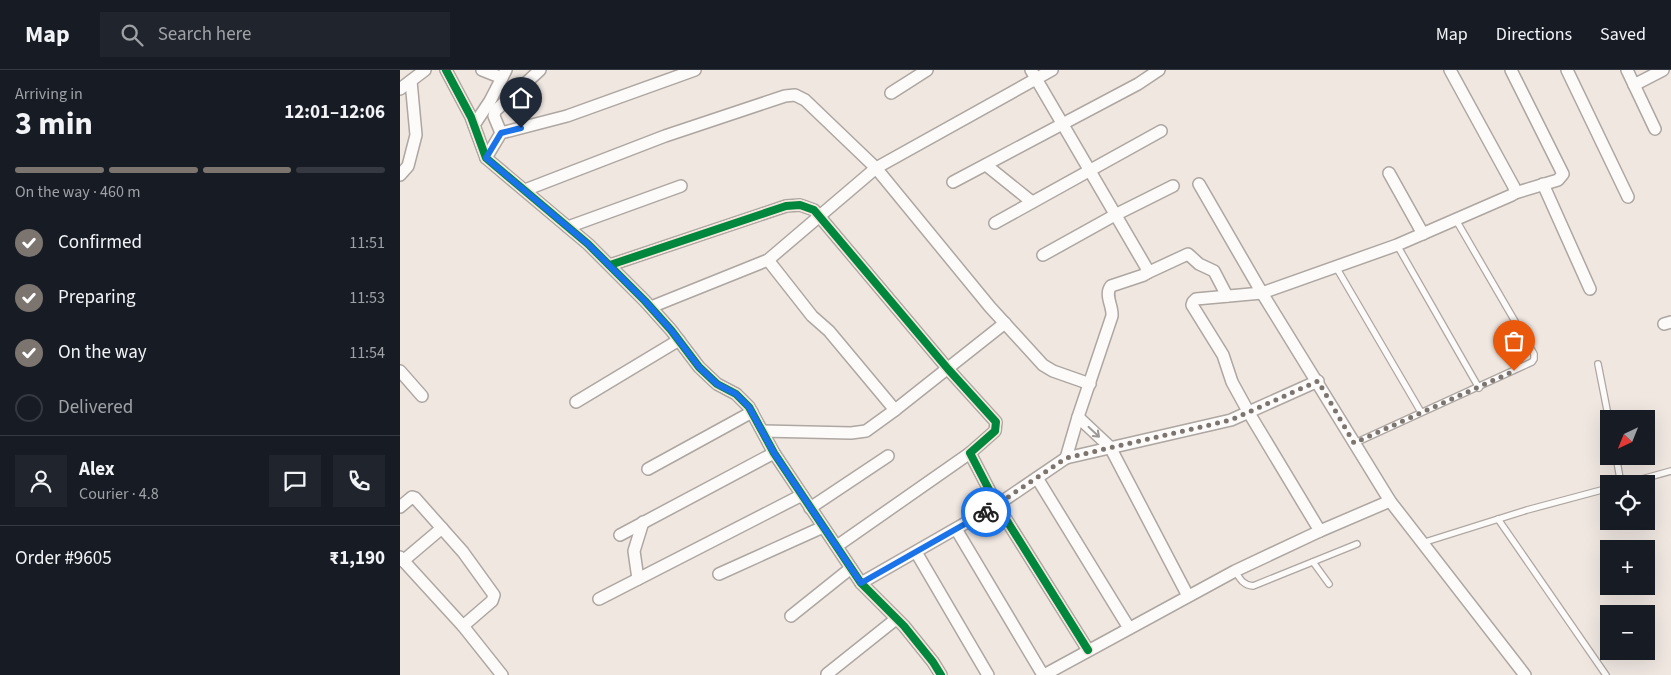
<!DOCTYPE html>
<meta charset="utf-8">
<style>
:root{--surface:#171b24;--page:#20242c;--text:#f1f3f6;--muted:#9ea1a6;--line:#363941;--accent:#7b746f}
body{margin:0;font-family:"Source Sans 3",sans-serif;background:var(--page);color:var(--text);height:100vh;display:flex;flex-direction:column;font-size:19px;white-space:nowrap}
*{box-sizing:border-box;margin:0}
p{font-size:16px;color:var(--muted)}
.icon{flex:none;width:28px;height:28px;fill:none;stroke:currentColor;stroke-width:2;stroke-linecap:round;stroke-linejoin:round}
.map{position:relative;flex:1;overflow:hidden}
.side{display:flex;flex-direction:column;background:var(--surface);width:400px}
.side>*{flex:none}
.needle{width:32px;rotate:223deg}
.buttons{position:absolute;left:1200px;top:340px;display:grid;gap:10px}
.buttons a{display:grid;place-items:center;width:55px;height:55px;border-radius:0px;background:var(--surface);box-shadow:0 5px 20px #0002;font-size:25px}
.pin{position:absolute;display:grid;place-items:center;width:42px;height:42px;color:#fff;margin:-51px -21px;border-radius:50% 50% 50% 0;rotate:-45deg;box-shadow:0 0 5px #0007}
.pin .icon{rotate:45deg}
.courier{position:absolute;display:grid;place-items:center;width:50px;height:50px;margin:-25px;border:4px solid #1a73e8;border-radius:50%;background:#fff;color:#222;box-shadow:0 1px 6px #0007}
.head em{font-style:normal;font-weight:700}
.head div{display:flex;flex-direction:column-reverse}
.head{display:flex;align-items:center;justify-content:space-between;height:85px;padding:0 15px}
h1{font-size:32px;font-weight:700;line-height:38px}
.bar{display:grid;grid-template-columns:repeat(4,1fr);gap:8px 5px;align-content:center;height:60px;padding:0 15px}
.bar i{height:6px;border-radius:4px;background:var(--line)}
.bar .on{background:var(--accent)}
.bar p{grid-column:span 4}
.line{display:flex;align-items:center;gap:12px;padding:0 15px;border-top:1px solid var(--line)}
.line div{flex:1}
.round{display:grid;place-items:center;flex:none;width:52px;height:52px;border-radius:0px;background:var(--page)}
ol{padding:0 15px;list-style:none}
li{display:flex;align-items:center;gap:15px;height:55px}
li p{margin-inline-start:auto}
li .icon{padding:5px;border-radius:50%;background:var(--accent);color:#fff;stroke-width:4}
li:last-child{color:var(--muted)}
li i{width:28px;height:28px;border:2px solid var(--line);border-radius:50%}
header{display:flex;align-items:center;gap:30px;box-sizing:border-box;height:70px;padding:0 25px;background:var(--surface);border-bottom:1px solid var(--line)}
header strong{font-size:24px}
nav{display:flex;gap:28px;margin-inline-start:auto;font-size:18px}
.search{width:350px;height:45px;background:var(--page);display:flex;align-items:center;gap:12px;box-sizing:border-box;padding:0 18px;border-radius:0px;color:var(--muted);font-size:19px}
main{display:flex;flex:1;min-height:0}
.map>svg:first-child{display:block}
.lines{fill:none;stroke-linecap:round;stroke-linejoin:round}
.service-casing{stroke:#ada6a1;stroke-width:8}
.minor-casing{stroke:#ada6a1;stroke-width:14}
.service{stroke:#fdfbfa;stroke-width:5.5}
.minor{stroke:#fdfbfa;stroke-width:11}
.cycleway-casing{stroke:#f6e6db;stroke-width:11}
.cycleway{stroke:#00873e;stroke-width:8}
.oneway{stroke:#9c9896}
.done{stroke:#7b746f;stroke-width:5;stroke-dasharray:0 9}
.route{stroke:#1a73e8;stroke-width:6}
</style>
<header>
<strong>Map</strong>
<div class="search"><svg class="icon" aria-label="search" viewBox="0 0 24 24"><circle cx="10" cy="10" r="6"/><path d="M15 15l6 6"/></svg>Search here</div>
<nav><a>Map</a><a>Directions</a><a>Saved</a></nav>
</header>
<main>
<section class="side">
<div class="head"><div><h1>3 min</h1><p>Arriving in</p></div><em>12:01–12:06</em></div>
<div class="bar"><i class="on"></i><i class="on"></i><i class="on"></i><i></i><p>On the way · 460 m</p></div>
<ol>
<li><svg class="icon" aria-label="check" viewBox="0 0 24 24"><path d="M5 12l5 5 9-10"/></svg>Confirmed<p>11:51</p></li>
<li><svg class="icon" aria-label="check" viewBox="0 0 24 24"><path d="M5 12l5 5 9-10"/></svg>Preparing<p>11:53</p></li>
<li><svg class="icon" aria-label="check" viewBox="0 0 24 24"><path d="M5 12l5 5 9-10"/></svg>On the way<p>11:54</p></li>
<li><i></i>Delivered</li>
</ol>
<div class="line" style="height:90px"><a class="round"><svg class="icon" aria-label="person" viewBox="0 0 24 24"><circle cx="12" cy="8" r="4"/><path d="M4 21q1-7 8-7t8 7"/></svg></a><div><b>Alex</b><p>Courier · 4.8</p></div><a class="round"><svg class="icon" aria-label="chat" viewBox="0 0 24 24"><path d="M4 5h16v11H9l-5 4z"/></svg></a><a class="round"><svg class="icon" aria-label="phone" viewBox="0 0 24 24"><path d="M5 4h4l2 5-3 2q2 4 5 5l2-3 5 2v4C11 20 4 13 5 4z"/></svg></a></div>
<div class="line" style="height:65px"><div>Order #9605</div><b>₹1,190</b></div>
</section>
<div class="map">
<svg width="1271" height="605" viewBox="0 0 1271 605">
<rect width="100%" height="100%" fill="#f0e7e1"/>
<g class="lines">
<defs>
<g id="service">
<polyline points="997,175 1079,318"/>
<polyline points="936,197 1021,342"/>
<polyline points="1198,294 1209,350"/>
<polyline points="955,373 1132,292 1134,289 1134,284 1056,150"/>
<polyline points="1216,386 1221,414"/>
<polyline points="1224,414 1271,401"/>
<polyline points="1098,449 1206,605"/>
<polyline points="1022,473 1127,440 1209,418"/>
<polyline points="913,492 929,514"/>
<path d="M 835,501 C 840,509 843,515 853,516 L 957,474"/>
</g>
<g id="minor">
<polyline points="46,0 71,47 86,88 188,174 245,231 271,260 299,297 317,314 336,324 349,337 374,383 461,513 504,556 533,592 541,605"/>
<polyline points="82,0 102,8"/>
<path d="M 631,0 L 746,197 L 747,203 L 744,205 L 711,216 C 704,225 713,236 712,246 L 678,347 L 666,388"/>
<polyline points="1111,0 1163,104 1158,110 1115,123"/>
<polyline points="1167,0 1228,127"/>
<polyline points="1227,0 1255,59"/>
<polyline points="1234,15 1263,0"/>
<polyline points="0,19 25,0"/>
<polyline points="491,23 527,0"/>
<polyline points="74,55 90,31 106,0"/>
<polyline points="101,63 94,46 95,41 140,0"/>
<polyline points="86,88 101,63 167,46 295,0"/>
<polyline points="586,95 632,132"/>
<polyline points="989,103 1023,164"/>
<polyline points="0,105 8,96 16,65 11,11"/>
<polyline points="553,112 738,14 759,0"/>
<polyline points="799,114 862,223 990,431 1125,605"/>
<polyline points="1143,114 1190,219"/>
<polyline points="125,120 265,66 385,26 395,25 405,30 476,98 590,237 643,295 653,301 690,314"/>
<polyline points="595,153 761,61"/>
<polyline points="168,157 281,116"/>
<polyline points="643,185 715,145 773,116"/>
<polyline points="368,190 412,246 429,261 495,340"/>
<polyline points="210,195 386,136 400,135 414,140 548,299 596,352 595,361 570,383 597,435 688,580"/>
<polyline points="747,203 788,184 799,194 814,201 827,226"/>
<polyline points="251,237 368,190 476,98 652,0"/>
<polyline points="1264,254 1271,252"/>
<polyline points="0,301 22,326"/>
<polyline points="176,332 279,270"/>
<polyline points="678,347 710,377 788,526"/>
<polyline points="363,361 451,363 466,361 495,340 605,253"/>
<polyline points="248,399 352,342"/>
<polyline points="637,408 729,558"/>
<polyline points="0,437 12,427 15,428 63,482 94,525 92,531 63,556"/>
<polyline points="410,438 488,386"/>
<polyline points="556,459 643,605"/>
<polyline points="920,461 849,343 832,312 823,285 792,235 793,232 796,229 862,223 997,175 1112,125 1115,123 1114,117 1050,0"/>
<polyline points="220,465 374,383"/>
<polyline points="437,476 570,383"/>
<polyline points="516,482 588,605"/>
<polyline points="0,487 63,556 102,605"/>
<polyline points="3,491 42,458"/>
<polyline points="319,504 423,457"/>
<polyline points="238,509 234,481 243,452"/>
<polyline points="461,513 597,435 666,388 831,350 918,311"/>
<polyline points="199,529 402,425"/>
<polyline points="391,546 451,498"/>
<polyline points="427,604 496,549"/>
<polyline points="644,605 835,501 920,461 990,431"/>
</g>
</defs>
<use href="#service" class="service-casing"/>
<use href="#minor" class="minor-casing"/>
<use href="#service" class="service"/>
<use href="#minor" class="minor"/>
<defs>
<g id="cycleway">
<polyline points="46,0 71,47 86,88 188,174 245,231 271,260 299,297 317,314 336,324 349,337 374,383 461,513 504,556 533,592 541,605"/>
<polyline points="210,195 386,136 400,135 414,140 548,299 596,352 595,361 570,383 597,435 688,580"/>
</g>
</defs>
<use href="#cycleway" class="cycleway-casing"/>
<use href="#cycleway" class="cycleway"/>
</g>
<defs><path id="oneway-shaft" d="M-6 0H5M1.5-3L5.5 0L1.5 3" fill="none" stroke-width="1.6" stroke-linecap="round" stroke-linejoin="round" transform="scale(1.25)"/></defs>
<use class="oneway" href="#oneway-shaft" transform="translate(694 362) rotate(43)"/>
<g class="lines">
<polyline class="done" points="586,442 666,388 831,350 918,311 954,373 1114,301"/>
<polyline class="route" points="121,58 101,63 86,88 188,174 245,231 271,260 299,297 317,314 336,324 349,337 374,383 461,513 586,442"/>
</g>
</svg>
<div class="buttons">
<a><svg class="needle" viewBox="-14 -14 28 28"><path d="M0-13l5 13h-10z" fill="#e53935"/><path d="M0 13l5-13h-10z" fill="#9ea1a6"/></svg></a>
<a><svg class="icon" aria-label="locate" viewBox="0 0 24 24"><circle cx="12" cy="12" r="6"/><path d="M12 2v4M12 18v4M2 12h4M18 12h4"/></svg></a>
<a>+</a>
<a>−</a>
</div>
<div class="pin" style="left:1114px;top:301px;background:#ea580c"><svg class="icon" aria-label="bag" viewBox="0 0 24 24"><path d="M5 8h14l-1 12H6zM9 8a3 3 0 0 1 6 0"/></svg></div>
<div class="pin" style="left:121px;top:58px;background:#1f2937"><svg class="icon" aria-label="home" viewBox="0 0 24 24"><path d="M3 11l9-7 9 7M6 9v11h12V9"/></svg></div>
<div class="courier" style="left:586px;top:442px"><svg class="icon" aria-label="bike" viewBox="0 0 24 24"><circle cx="6" cy="16" r="4"/><circle cx="18" cy="16" r="4"/><path d="M6 16l4-8h5l3 8M10 8l3 8H6M13 5h3"/></svg></div>
</div>
</main>
